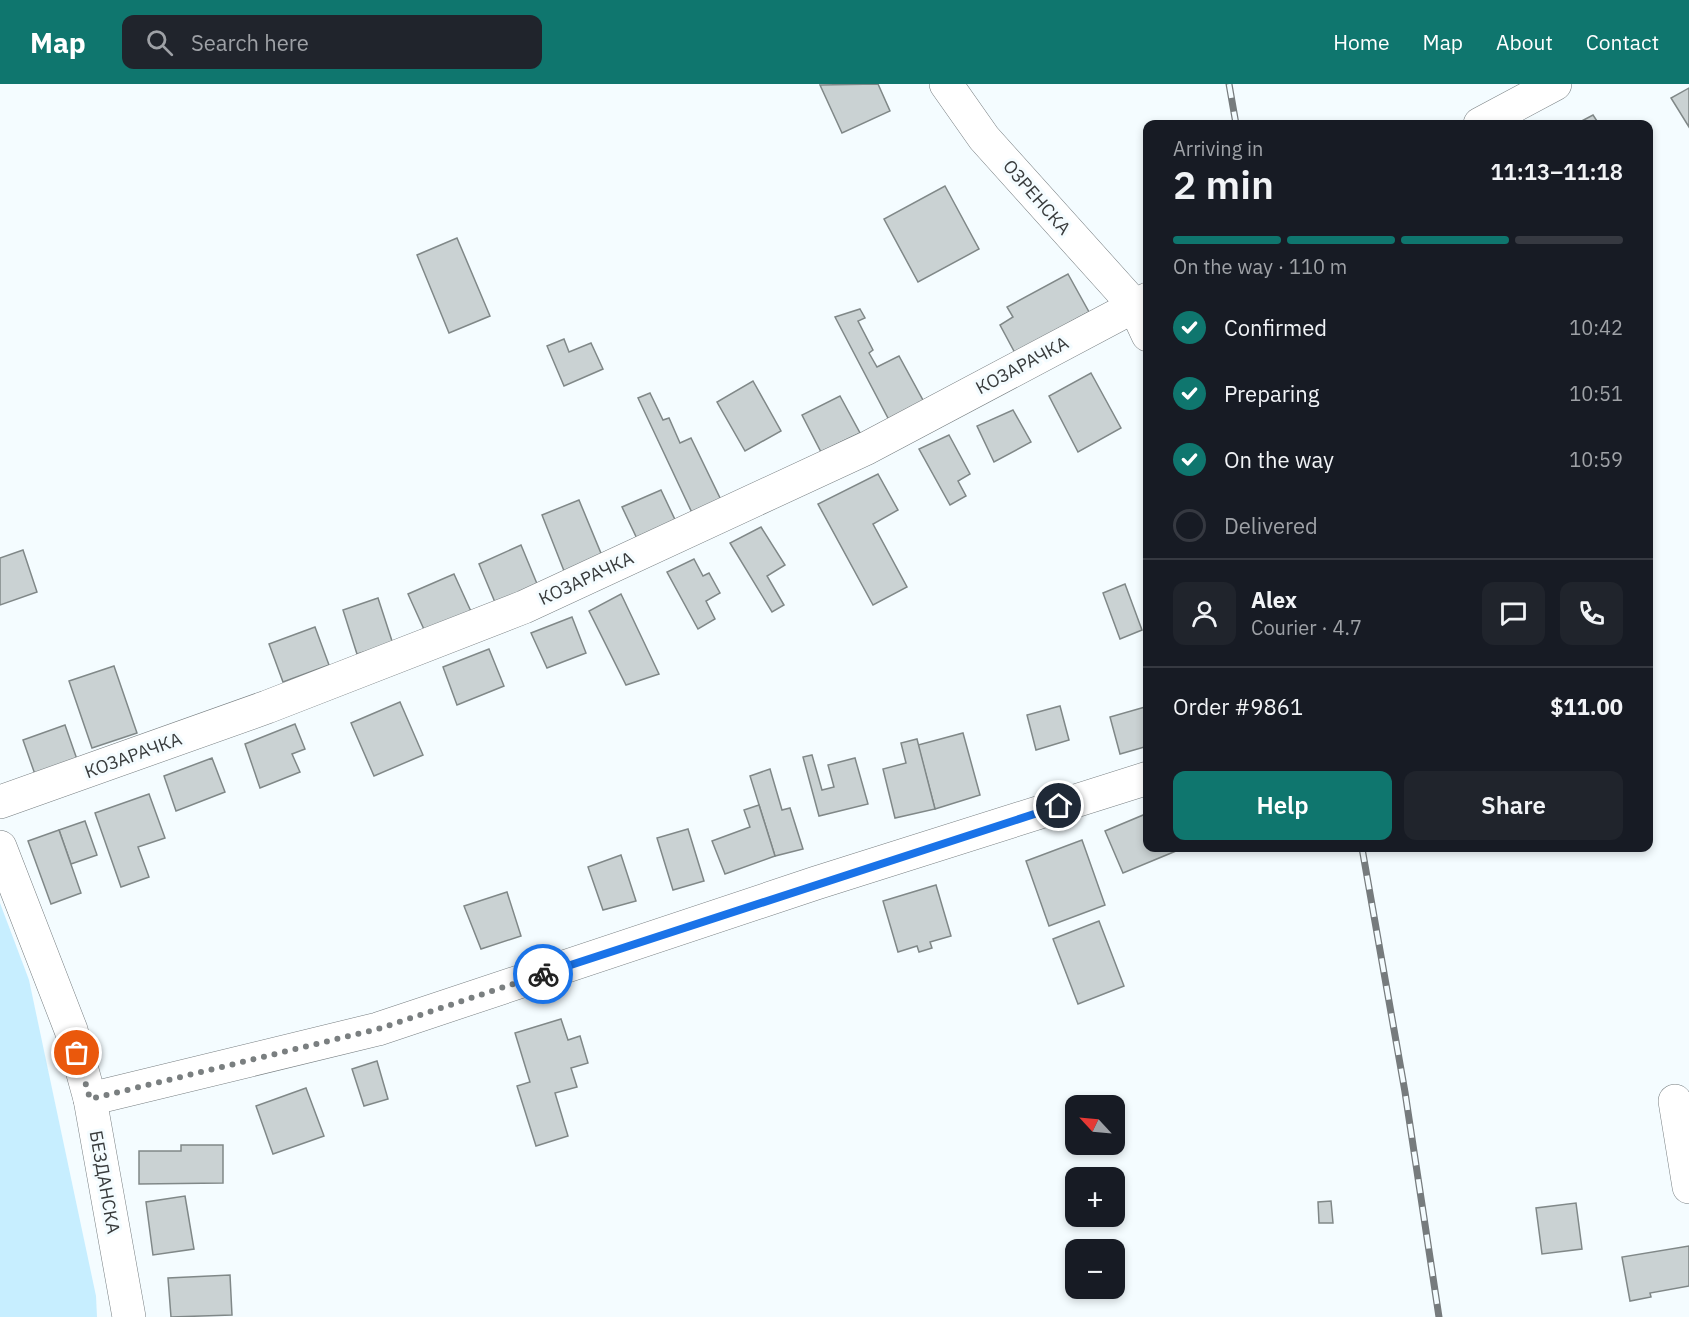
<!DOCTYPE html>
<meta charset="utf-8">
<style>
:root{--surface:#171b24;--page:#20242c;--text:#f1f3f6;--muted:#9ea1a6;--line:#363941;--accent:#0f766e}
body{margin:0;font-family:"IBM Plex Sans",sans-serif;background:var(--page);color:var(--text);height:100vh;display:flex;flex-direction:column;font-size:22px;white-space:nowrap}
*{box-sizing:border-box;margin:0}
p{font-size:20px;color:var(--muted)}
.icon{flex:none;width:33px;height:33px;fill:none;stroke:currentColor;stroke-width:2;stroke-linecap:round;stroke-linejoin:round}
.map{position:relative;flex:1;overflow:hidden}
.drawer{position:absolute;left:1143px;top:36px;width:510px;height:732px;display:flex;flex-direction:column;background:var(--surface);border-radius:12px;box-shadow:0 3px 9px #0003}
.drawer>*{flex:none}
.needle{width:39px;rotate:296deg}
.controls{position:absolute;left:1065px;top:1011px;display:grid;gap:12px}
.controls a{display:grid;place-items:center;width:60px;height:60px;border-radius:12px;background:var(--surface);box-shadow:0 3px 9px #0003;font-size:30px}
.pin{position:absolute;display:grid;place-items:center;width:51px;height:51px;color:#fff;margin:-26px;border:3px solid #fff;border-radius:50%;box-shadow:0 2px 6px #0007}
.courier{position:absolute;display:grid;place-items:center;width:60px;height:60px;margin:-30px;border:4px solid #1a73e8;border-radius:50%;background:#fff;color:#222;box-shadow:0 2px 8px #0007}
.summary em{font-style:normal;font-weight:600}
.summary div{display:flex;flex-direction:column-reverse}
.summary{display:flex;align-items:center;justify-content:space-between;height:102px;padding:0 30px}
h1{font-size:39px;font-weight:600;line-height:45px}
.bar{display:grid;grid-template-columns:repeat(4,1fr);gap:9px 6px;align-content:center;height:72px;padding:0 30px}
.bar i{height:8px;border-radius:4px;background:var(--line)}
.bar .current{background:var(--accent)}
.bar p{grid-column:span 4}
.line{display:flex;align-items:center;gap:15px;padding:0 30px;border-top:2px solid var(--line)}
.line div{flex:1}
.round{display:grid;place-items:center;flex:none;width:63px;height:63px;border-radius:12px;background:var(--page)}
ol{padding:0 30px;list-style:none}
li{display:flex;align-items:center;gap:18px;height:66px}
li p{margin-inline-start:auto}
li .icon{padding:6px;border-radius:50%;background:var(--accent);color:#fff;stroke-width:4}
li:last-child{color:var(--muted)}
li i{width:33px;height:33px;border:3px solid var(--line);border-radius:50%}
.button{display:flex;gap:12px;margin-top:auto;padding:12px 30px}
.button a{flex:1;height:69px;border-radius:12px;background:var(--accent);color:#fff;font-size:24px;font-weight:600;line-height:69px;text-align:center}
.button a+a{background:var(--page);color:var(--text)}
header{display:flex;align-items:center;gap:36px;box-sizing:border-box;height:84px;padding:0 30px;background:var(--accent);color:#fff}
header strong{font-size:28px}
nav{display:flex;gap:33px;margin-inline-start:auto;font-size:21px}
.search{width:420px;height:54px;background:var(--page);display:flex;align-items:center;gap:15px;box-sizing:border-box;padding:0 21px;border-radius:12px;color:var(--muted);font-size:22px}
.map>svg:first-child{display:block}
.green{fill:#c7eeff}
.building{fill:#cad2d3;stroke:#808888;stroke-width:1.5}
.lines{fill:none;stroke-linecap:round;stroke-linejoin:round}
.minor-casing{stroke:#777e81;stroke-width:34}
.minor{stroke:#fff;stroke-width:33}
.rail-casing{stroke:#767b7d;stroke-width:7}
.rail{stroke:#f4fcff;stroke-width:4.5;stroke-dasharray:14;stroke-linecap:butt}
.done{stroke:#7a7f80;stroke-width:6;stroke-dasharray:0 10.8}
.route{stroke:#1a73e8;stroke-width:8}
.labels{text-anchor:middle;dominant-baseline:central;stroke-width:6;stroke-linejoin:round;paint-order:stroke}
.street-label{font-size:18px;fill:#383b3c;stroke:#f4fcff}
</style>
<header>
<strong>Map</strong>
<div class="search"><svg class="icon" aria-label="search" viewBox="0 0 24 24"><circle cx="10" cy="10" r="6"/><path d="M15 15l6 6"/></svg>Search here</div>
<nav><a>Home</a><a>Map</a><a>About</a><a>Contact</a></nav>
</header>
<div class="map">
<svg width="1689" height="1233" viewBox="0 0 1689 1233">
<rect width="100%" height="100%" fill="#f4fcff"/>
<polygon class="green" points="0,819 29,896 96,1212 97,1233 0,1233"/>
<g class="building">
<polygon points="878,0 890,27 842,49 820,1"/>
<polygon points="1689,4 1689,43 1671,14"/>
<polygon points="1593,31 1599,40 1576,40"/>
<polygon points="945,102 979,165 918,198 884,135"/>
<polygon points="457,154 490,232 449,249 417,171"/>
<polygon points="1068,190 1089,228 1015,269 1000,241 1013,233 1007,223"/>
<polygon points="860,225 865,234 858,237 873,266 869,269 877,283 899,272 924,318 889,336 835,233"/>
<polygon points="564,255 569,268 591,259 603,285 564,302 547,262"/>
<polygon points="1091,289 1121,344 1078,368 1049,312"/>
<polygon points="753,297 781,347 745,367 717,318"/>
<polygon points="650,309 663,336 669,334 680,359 691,354 722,418 694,433 638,314"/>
<polygon points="840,312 860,349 821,368 802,331"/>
<polygon points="1013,326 1031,358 994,378 977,342"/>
<polygon points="949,351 970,390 958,397 966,412 950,421 919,365"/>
<polygon points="878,390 898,426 873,440 907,503 873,521 818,420"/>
<polygon points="661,406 678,442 640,461 622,423"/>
<polygon points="579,416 605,479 568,497 542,431"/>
<polygon points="761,443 785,481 767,492 784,521 772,528 730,459"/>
<polygon points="521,461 540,507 497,523 479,480"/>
<polygon points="23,466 37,508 0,521 0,474"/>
<polygon points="694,475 703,492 709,489 720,509 706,517 715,535 698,545 667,488"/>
<polygon points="454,490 474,534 427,552 408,510"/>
<polygon points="1125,500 1142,546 1120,555 1103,509"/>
<polygon points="621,510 659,590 626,601 589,527"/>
<polygon points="378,514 393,560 357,570 343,526"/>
<polygon points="572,533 586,569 547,584 531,549"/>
<polygon points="315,543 329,581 283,598 269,560"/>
<polygon points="489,565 504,602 457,621 443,583"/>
<polygon points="114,582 137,649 92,664 69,597"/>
<polygon points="400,618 423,671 374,692 351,639"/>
<polygon points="1060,622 1069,656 1036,666 1027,631"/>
<polygon points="1145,623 1148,662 1120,670 1110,633"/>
<polygon points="295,640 305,665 292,670 300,688 260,704 245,660"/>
<polygon points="65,641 80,684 38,699 23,656"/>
<polygon points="963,649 980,711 935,725 918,661"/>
<polygon points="917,655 935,725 895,734 883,685 906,679 901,659"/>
<polygon points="812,671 822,706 834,703 828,681 855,674 868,720 819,732 803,673"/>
<polygon points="212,674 225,708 176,727 164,692"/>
<polygon points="770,685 782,726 790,724 803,765 775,772 750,692"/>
<polygon points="149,710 165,754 138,763 149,793 121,803 95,729"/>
<polygon points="759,721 775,772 725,790 712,757 750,743 744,726"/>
<polygon points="1148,729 1148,764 1175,764 1176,767 1123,789 1105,747"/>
<polygon points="85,737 97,771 71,780 59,746"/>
<polygon points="688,745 704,797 673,806 657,754"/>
<polygon points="59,746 81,809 51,820 28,757"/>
<polygon points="1082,756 1105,821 1049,842 1026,777"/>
<polygon points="621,771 636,817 603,826 588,783"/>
<polygon points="936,801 951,852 930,858 932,864 919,868 917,862 898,868 883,817"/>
<polygon points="507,808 521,852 481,865 464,822"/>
<polygon points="1099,837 1124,902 1078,920 1053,855"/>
<polygon points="561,935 568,956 580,952 588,979 571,984 577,1003 555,1009 568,1052 536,1062 517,1002 530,998 515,949"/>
<polygon points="377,977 388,1015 364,1022 352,985"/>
<polygon points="306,1004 324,1052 273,1070 256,1022"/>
<polygon points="181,1061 223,1061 223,1099 139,1100 139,1067 181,1067"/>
<polygon points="185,1112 194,1165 153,1171 146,1118"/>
<polygon points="1331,1117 1333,1139 1319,1139 1318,1118"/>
<polygon points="1576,1119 1582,1165 1542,1170 1536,1124"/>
<polygon points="1689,1162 1689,1202 1650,1209 1651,1213 1630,1217 1622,1173"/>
<polygon points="230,1191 232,1231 171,1233 168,1194"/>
</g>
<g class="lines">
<defs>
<g id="minor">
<polyline points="946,0 984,54 1134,221 1148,251"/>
<polyline points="1480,40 1555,0"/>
<polyline points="0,718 267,623 524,523 867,364 1148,215"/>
<polyline points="0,763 71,946 90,1015 129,1233"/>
<polyline points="90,1015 378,945 816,799 1148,694"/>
<polyline points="1675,1017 1689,1103"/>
</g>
</defs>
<use href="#minor" class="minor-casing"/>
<use href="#minor" class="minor"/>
<defs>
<g id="rail">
<polyline points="1229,0 1236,40"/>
<polyline points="1362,764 1405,1008 1439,1233"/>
</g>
</defs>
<use href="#rail" class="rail-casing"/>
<use href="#rail" class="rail"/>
</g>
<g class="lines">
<polyline class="done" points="77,969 90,1015 378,945 543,890"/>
<polyline class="route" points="543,890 1059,722"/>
</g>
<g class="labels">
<g class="street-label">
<text transform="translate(1037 113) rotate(49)">ОЗРЕНСКА</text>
<text transform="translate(1022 281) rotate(-28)">КОЗАРАЧКА</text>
<text transform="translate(586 494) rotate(-25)">КОЗАРАЧКА</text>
<text transform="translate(133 671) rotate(-20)">КОЗАРАЧКА</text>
<text transform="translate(105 1098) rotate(80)">БЕЗДАНСКА</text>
</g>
</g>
</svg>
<div class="controls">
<a><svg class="needle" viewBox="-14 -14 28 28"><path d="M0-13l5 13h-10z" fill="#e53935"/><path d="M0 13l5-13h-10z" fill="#9ea1a6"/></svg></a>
<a>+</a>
<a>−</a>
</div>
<div class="pin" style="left:77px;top:969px;background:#ea580c"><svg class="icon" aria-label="bag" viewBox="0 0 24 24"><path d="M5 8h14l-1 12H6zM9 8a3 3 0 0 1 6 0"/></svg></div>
<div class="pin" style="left:1059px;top:722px;background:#1f2937"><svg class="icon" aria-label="home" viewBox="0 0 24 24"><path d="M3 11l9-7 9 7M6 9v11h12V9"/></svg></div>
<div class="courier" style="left:543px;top:890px"><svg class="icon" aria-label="bike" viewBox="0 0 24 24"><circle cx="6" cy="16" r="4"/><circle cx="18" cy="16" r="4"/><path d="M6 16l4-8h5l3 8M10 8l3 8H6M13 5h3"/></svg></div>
<section class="drawer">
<div class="summary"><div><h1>2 min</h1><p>Arriving in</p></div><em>11:13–11:18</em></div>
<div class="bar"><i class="current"></i><i class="current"></i><i class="current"></i><i></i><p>On the way · 110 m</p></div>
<ol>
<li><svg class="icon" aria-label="check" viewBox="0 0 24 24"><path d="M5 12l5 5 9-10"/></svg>Confirmed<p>10:42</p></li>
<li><svg class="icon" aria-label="check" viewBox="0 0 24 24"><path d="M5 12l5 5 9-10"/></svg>Preparing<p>10:51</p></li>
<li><svg class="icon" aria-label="check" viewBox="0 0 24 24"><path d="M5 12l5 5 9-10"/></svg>On the way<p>10:59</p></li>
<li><i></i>Delivered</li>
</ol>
<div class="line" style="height:108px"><a class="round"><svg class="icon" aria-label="person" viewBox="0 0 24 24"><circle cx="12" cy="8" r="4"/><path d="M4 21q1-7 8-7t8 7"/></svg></a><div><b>Alex</b><p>Courier · 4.7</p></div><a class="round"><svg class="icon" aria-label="chat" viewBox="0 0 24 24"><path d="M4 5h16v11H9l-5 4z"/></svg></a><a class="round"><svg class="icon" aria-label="phone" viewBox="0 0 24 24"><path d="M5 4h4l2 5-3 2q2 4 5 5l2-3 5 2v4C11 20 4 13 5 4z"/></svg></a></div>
<div class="line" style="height:78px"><div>Order #9861</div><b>$11.00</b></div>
<div class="button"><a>Help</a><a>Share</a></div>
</section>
</div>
